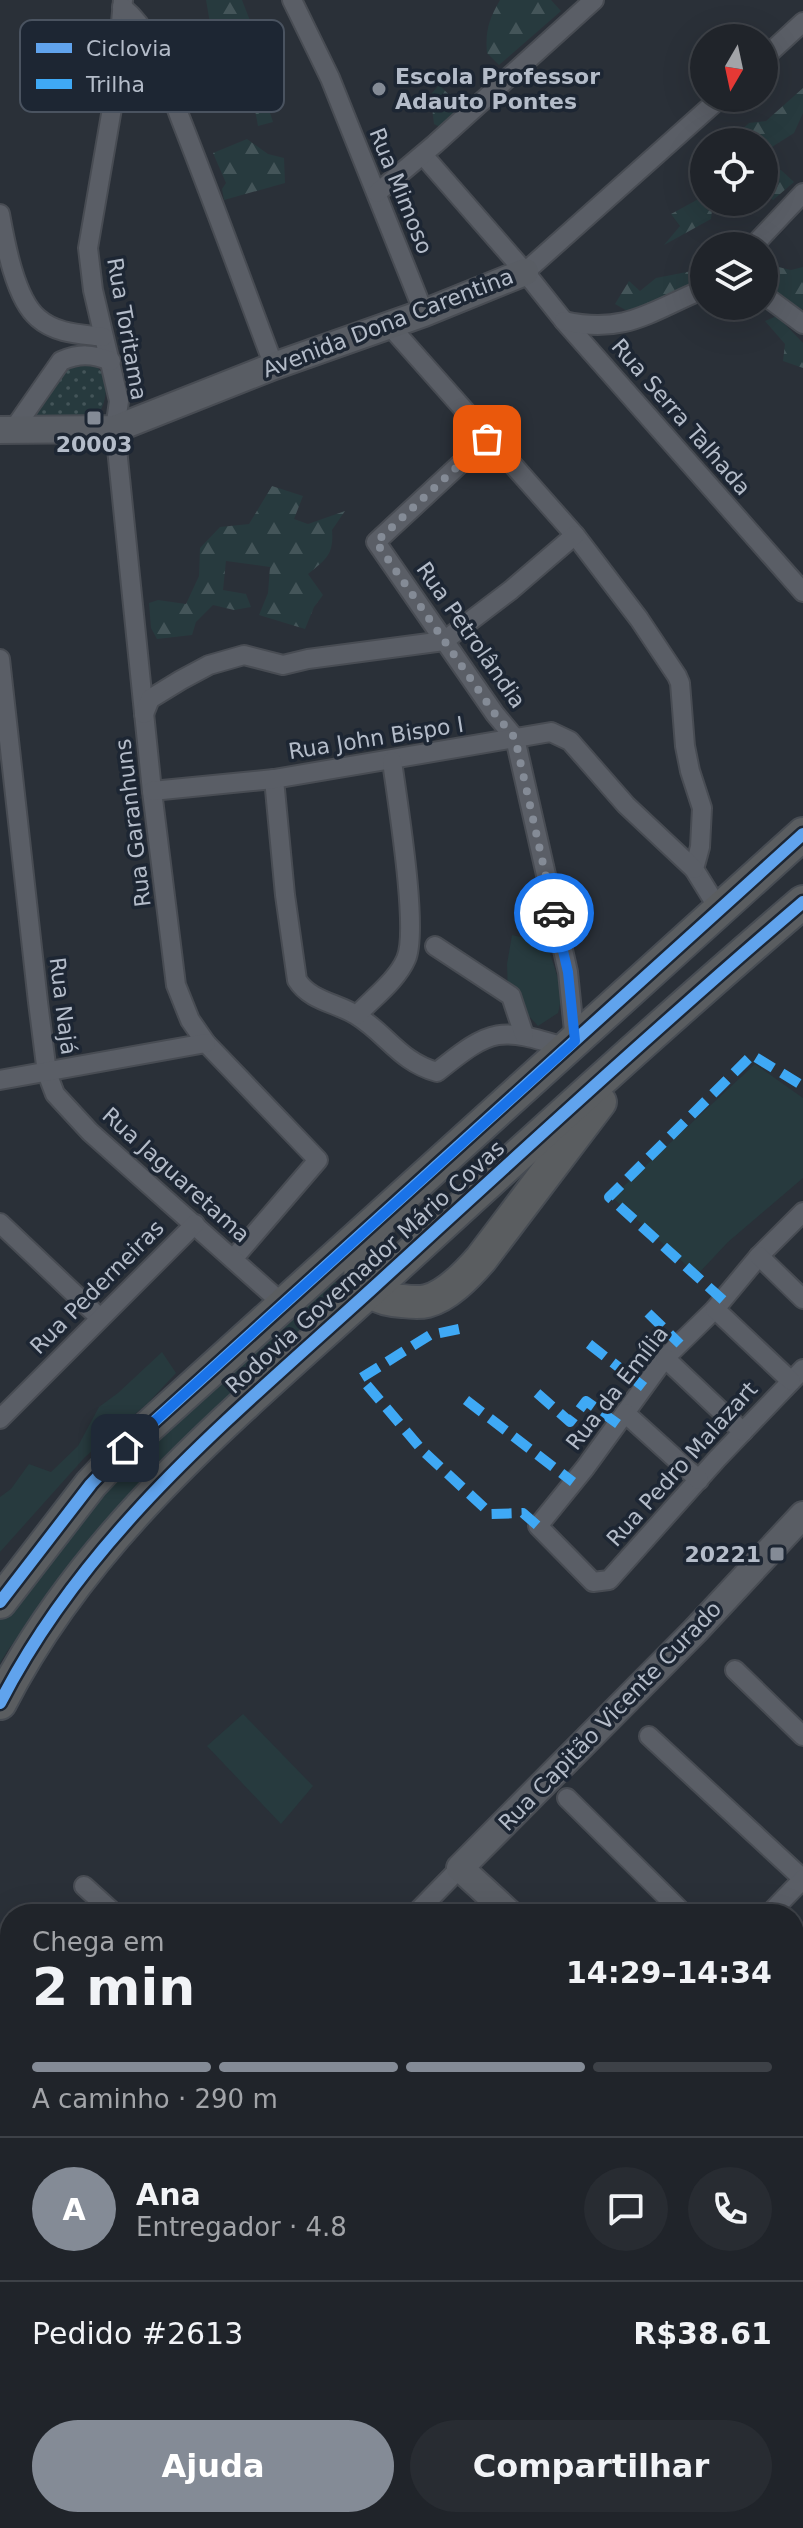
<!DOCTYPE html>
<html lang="pt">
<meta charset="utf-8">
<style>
:root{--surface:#20242a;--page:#282c32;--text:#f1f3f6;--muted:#a2a4a8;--line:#3d4147;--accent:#848b96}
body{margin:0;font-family:"DejaVu Sans",sans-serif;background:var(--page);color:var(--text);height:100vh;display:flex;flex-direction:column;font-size:30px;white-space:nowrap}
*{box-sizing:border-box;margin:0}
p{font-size:26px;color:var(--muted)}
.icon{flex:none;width:44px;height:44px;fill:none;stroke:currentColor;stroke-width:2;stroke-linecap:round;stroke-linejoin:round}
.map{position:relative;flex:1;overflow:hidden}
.sheet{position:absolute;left:0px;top:1904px;width:804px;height:624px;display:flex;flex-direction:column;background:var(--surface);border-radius:32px 32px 0 0;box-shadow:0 8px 32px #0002,0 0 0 2px var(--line)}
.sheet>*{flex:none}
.needle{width:52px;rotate:189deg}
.buttons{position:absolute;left:690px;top:24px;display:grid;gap:16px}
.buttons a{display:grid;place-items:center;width:88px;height:88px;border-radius:50%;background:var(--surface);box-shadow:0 8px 32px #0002,0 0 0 2px var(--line);font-size:40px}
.pin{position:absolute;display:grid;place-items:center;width:68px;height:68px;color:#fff;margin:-34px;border-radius:16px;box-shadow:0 4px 12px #0006}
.courier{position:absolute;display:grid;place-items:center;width:80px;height:80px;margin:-40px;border:6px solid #1a73e8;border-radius:50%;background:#fff;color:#222;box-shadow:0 2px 10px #0007}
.headline em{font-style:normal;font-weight:700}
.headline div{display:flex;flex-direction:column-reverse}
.headline{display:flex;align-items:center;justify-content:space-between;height:136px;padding:0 32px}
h1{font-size:52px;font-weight:700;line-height:60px}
.bar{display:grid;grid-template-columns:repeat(4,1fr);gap:12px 8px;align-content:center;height:96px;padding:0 32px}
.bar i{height:10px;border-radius:6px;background:var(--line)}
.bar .selected{background:var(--accent)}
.bar p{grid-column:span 4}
.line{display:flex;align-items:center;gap:20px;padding:0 32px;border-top:2px solid var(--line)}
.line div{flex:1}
.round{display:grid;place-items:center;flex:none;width:84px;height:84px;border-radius:42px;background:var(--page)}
.cta{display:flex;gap:16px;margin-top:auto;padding:16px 32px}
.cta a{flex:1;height:92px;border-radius:48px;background:var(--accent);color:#fff;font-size:32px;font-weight:700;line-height:92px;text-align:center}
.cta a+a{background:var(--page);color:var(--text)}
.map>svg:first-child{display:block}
.grass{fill:#273a3e}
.forest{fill:url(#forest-firs)}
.park{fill:url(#park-dots)}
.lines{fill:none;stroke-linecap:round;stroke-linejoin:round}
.street-casing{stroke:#484c53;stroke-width:22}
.secondary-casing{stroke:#484c53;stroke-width:30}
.highway-casing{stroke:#474c53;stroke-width:36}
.street{stroke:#5a5e66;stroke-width:18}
.secondary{stroke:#595d64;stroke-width:26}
.highway{stroke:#5a5d60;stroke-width:32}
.quiet{stroke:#3fa9f5;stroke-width:10;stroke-dasharray:20 10;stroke-linecap:butt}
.cycleway-casing{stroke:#1d2633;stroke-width:17}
.cycleway{stroke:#60a3ed;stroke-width:12}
.done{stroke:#848b96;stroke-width:8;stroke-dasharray:0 14.4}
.route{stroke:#1a73e8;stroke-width:10}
.poi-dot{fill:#848b96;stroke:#1d2633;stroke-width:3}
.labels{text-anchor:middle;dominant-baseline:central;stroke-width:7;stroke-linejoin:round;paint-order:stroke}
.poi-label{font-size:22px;font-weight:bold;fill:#b4bcc9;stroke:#1d2633;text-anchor:start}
.street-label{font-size:22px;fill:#b4bcc9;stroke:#1d2633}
.key{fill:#1d2633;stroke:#4a5360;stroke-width:2}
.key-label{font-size:22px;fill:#b4bcc9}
</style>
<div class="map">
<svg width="803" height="2528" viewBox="0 0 803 2528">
<defs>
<pattern id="forest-firs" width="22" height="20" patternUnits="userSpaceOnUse" patternTransform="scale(2)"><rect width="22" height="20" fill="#273a3e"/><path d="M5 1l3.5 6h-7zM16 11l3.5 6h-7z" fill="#445559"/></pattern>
<pattern id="park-dots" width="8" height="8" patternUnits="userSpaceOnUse" patternTransform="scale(2)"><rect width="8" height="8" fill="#273a3e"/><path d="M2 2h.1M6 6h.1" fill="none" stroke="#445559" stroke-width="1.8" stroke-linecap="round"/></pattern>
</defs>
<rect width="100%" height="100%" fill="#2a3038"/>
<g class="grass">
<path d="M 512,935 L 547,943 C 553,968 566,987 558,1013 L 538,1026 L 508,993 L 507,964 Z"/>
<polygon points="755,1064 803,1098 803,1178 728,1242 697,1275 612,1197"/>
<polygon points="329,1275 352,1300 49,1604 10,1647 0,1663 0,1619 90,1498"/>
<polygon points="162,1352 176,1373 148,1403 85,1457 0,1552 0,1497 11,1489 29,1464 51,1472 78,1446 99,1407 118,1393"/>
<polygon points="243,1714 313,1786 281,1824 207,1746"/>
<polygon points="0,1959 10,1965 10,2019 0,2010"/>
<polygon points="803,2491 803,2528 718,2528 726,2518 794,2518 794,2494"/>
</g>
<g class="forest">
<path d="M 206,0 L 242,0 C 252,25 257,46 283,57 L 278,67 L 268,70 C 262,90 267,103 273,122 L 258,126 L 255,110 L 235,57 L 220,47 L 203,54 L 195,39 L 204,33 L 210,23 Z"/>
<path d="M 500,0 L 551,0 L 561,11 L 499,65 L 487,53 C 485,31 489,19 500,0 Z"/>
<polygon points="439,85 464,109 442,128 434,124 432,108 426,100"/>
<polygon points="803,88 803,113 794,133 764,152 764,142 743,142 737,134 749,123 766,121"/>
<polygon points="247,139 268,154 284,158 285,183 224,200 222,189 226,183 213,153"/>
<polygon points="764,170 768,172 781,170 794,182 773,200 764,193"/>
<polygon points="704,196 704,202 713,202 711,219 664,245 680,226 671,214"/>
<polygon points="770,265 791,270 803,267 803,310 764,288 764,276 769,281 776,277"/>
<polygon points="692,271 701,281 629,312 615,304 629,281 640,291 656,278"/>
<polygon points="777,316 803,343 803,368 783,361 785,344 765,321"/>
<path d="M 272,486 L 303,496 L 294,519 L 308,524 L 345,511 L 332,530 C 334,555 326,559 308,574 L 323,595 L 314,607 L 305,629 L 259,615 L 268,593 L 270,567 L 226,561 L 223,590 L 246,594 L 251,607 L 234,610 L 213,605 L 196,622 L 192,635 L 157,639 L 151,628 L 149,603 L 158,600 L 186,604 L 199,576 L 200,548 L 220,527 L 249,524 Z"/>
</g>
<path class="park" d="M 77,363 L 95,365 L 105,376 C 107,392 106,408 93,419 L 35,417 L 65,372 Z"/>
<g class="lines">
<defs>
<g id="street">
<polyline points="123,0 115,91 88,248 93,290 119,401 115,429 152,791 176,985 190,1020 206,1043 318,1160 233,1259"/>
<polyline points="292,0 330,78 424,313"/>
<path d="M 122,7 C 155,32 166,83 181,120 C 213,201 243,284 274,366"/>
<polyline points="764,58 803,22"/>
<polyline points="423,155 525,272 564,321 803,592"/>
<polyline points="377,193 435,144 594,0"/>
<path d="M 0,214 C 5,242 15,299 38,318 C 56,334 81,334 103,337"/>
<polyline points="753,246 803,193"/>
<polyline points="525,272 720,98"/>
<polyline points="764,295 803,324"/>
<path d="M 564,321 C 625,335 651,311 704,289"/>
<polyline points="389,325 575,535 639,619 677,676 680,683 685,746 690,771 702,808 700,847 694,869 720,911"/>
<path d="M 13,430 L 61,361 C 80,353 92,354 111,361"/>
<polyline points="487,439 376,542 495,714 515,738 568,972 575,1041"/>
<polyline points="0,659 38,1002 47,1073 55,1094 90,1132 283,1304"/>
<polyline points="144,714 150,699 181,680 209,665 244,655 283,665 308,659 444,641 511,590 575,535"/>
<path d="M 274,779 L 285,895 L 297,980 C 310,1001 337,1003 356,1015 C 387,1034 400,1062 437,1072 C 493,1027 499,1027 567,1048"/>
<polyline points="152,791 274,779 551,732 570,741 626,805 694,869"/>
<polyline points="435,946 511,996 524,1035"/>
<path d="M 357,1015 C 373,998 397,980 406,959 C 419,930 397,799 392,761"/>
<polyline points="0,1080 206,1043"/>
<polyline points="803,1212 759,1256 715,1309 665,1358 585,1468 538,1526 593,1582 609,1580 717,1459 803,1369"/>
<polyline points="0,1223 100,1318"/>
<polyline points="759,1256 803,1299"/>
<polyline points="715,1309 791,1381"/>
<polyline points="665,1358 743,1432"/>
<polyline points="625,1413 699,1480"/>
<polyline points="0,1419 195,1224"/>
<polyline points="735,1670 803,1736"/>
<polyline points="649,1736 803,1879"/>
<polyline points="567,1798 684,1914"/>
<polyline points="84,1886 115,1914"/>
<polyline points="415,1914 460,1868"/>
<polyline points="769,1914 803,1879"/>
<polyline points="794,2346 803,2347"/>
<polyline points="0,2359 10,2347"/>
<polyline points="431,2518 436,2528"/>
<polyline points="7,2528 16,2518"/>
<polyline points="359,2528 377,2518"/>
</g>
<g id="secondary">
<polyline points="0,430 115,429 274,366 424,313 525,272"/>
<polyline points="510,1914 460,1868 695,1631 803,1515"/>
<polyline points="794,2026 803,2035"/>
<polyline points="612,2528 615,2518"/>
</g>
<g id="highway">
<path d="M 377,1228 C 352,1262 351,1298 402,1301 C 410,1302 419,1303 427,1301 C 447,1296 467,1275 481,1259 L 600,1102"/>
<polyline points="0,1602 91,1484 125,1448 803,834"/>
<path d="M 0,1703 C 88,1531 234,1415 374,1287 C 516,1157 657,1027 803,902"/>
</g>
</defs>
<use href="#street" class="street-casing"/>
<use href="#secondary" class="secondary-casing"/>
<use href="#highway" class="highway-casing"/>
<use href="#street" class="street"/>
<use href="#secondary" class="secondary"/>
<use href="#highway" class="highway"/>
<g class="quiet">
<polyline points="723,1300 609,1197 752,1055 803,1086"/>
<polyline points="648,1313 680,1344"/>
<polyline points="459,1329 430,1335 361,1378 423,1451 491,1514 523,1513 538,1526"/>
<polyline points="589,1344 644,1387"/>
<polyline points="537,1393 570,1422 586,1401 618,1424"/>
<polyline points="466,1400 573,1482"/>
<polyline points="106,2528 109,2525"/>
</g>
<defs>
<g id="cycleway">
<polyline points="0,1602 91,1484 125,1448 803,834"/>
<path d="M 0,1703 C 88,1531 234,1415 374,1287 C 516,1157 657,1027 803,902"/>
</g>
</defs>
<use href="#cycleway" class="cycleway-casing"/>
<use href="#cycleway" class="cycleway"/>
</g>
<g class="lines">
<polyline class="done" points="487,439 376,542 495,714 515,738 554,913"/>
<polyline class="route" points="125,1448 575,1041 568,972 554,913"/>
</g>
<g class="poi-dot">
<circle cx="379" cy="89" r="8"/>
<rect x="86" y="410" width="16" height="16" rx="4"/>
<rect x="769" y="1546" width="16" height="16" rx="4"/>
</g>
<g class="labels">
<g class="poi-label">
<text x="395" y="76">Escola Professor<tspan x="395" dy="25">Adauto Pontes</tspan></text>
<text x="94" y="444" text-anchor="middle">20003</text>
<text x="761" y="1554" text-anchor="end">20221</text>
</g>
<g class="street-label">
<text transform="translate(401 191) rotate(68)">Rua Mimoso</text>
<text transform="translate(388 323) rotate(-21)">Avenida Dona Carentina</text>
<text transform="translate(127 329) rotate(80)">Rua Toritama</text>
<text transform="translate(681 417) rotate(49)">Rua Serra Talhada</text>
<text transform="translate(471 635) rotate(55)">Rua Petrolândia</text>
<text transform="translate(376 738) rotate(-9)">Rua John Bispo I</text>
<text transform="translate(133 823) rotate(-97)">Rua Garanhuns</text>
<text transform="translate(63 1006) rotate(83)">Rua Najá</text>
<text transform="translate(176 1175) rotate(42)">Rua Jaguaretama</text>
<text transform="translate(365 1267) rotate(-42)">Rodovia Governador Mário Covas</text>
<text transform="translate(97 1287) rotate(-45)">Rua Pederneiras</text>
<text transform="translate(617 1388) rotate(-52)">Rua da Emília</text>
<text transform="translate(682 1464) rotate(-48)">Rua Pedro Malazart</text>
<text transform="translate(610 1716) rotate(-46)">Rua Capitão Vicente Curado</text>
</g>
</g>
<rect x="20" y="20" width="264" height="92" rx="12" class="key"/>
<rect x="36" y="43" width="36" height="10" fill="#60a3ed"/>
<rect x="36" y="79" width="36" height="10" fill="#3fa9f5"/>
<g class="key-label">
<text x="86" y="56">Ciclovia</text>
<text x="86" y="92">Trilha</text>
</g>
</svg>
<div class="buttons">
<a><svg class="needle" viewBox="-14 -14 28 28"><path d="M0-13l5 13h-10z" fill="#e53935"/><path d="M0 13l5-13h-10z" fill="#a2a4a8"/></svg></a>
<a><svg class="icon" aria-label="locate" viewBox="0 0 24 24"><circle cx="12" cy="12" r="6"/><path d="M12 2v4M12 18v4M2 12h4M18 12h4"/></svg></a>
<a><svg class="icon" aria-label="layers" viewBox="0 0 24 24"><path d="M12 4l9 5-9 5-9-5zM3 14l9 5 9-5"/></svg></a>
</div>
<div class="pin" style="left:487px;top:439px;background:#ea580c"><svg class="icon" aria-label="bag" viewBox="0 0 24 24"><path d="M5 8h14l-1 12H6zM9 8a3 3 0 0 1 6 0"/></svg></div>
<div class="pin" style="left:125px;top:1448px;background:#1f2937"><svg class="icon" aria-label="home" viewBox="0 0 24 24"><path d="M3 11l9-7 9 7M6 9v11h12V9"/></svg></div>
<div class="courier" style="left:554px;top:913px"><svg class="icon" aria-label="car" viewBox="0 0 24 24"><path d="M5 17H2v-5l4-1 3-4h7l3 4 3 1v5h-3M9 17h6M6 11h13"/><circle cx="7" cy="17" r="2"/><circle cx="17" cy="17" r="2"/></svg></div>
<section class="sheet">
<div class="headline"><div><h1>2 min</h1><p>Chega em</p></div><em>14:29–14:34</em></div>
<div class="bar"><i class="selected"></i><i class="selected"></i><i class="selected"></i><i></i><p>A caminho · 290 m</p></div>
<div class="line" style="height:144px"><b class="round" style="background:var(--accent);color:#fff">A</b><div><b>Ana</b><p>Entregador · 4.8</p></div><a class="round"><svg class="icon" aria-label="chat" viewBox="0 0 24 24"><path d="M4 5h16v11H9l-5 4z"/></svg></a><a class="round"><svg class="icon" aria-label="phone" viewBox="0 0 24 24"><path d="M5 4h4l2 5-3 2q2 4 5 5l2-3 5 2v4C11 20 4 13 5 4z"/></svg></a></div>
<div class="line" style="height:104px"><div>Pedido #2613</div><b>R$38.61</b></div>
<div class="cta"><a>Ajuda</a><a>Compartilhar</a></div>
</section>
</div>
